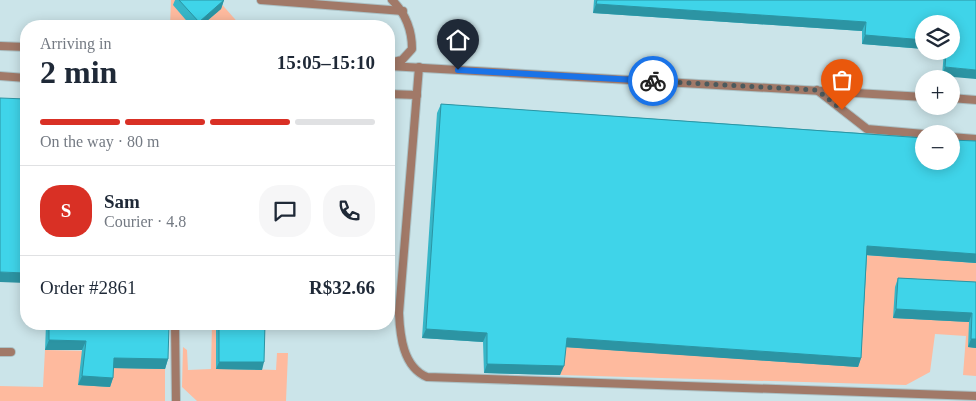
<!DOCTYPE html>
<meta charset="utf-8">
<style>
:root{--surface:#fff;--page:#f6f6f7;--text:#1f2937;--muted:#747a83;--line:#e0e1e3;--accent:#d93025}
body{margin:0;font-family:"Times New Roman",serif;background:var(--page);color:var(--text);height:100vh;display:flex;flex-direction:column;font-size:19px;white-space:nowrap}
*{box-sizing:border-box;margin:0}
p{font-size:16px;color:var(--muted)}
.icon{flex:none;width:28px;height:28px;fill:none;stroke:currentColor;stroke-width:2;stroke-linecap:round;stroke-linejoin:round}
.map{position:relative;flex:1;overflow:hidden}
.sheet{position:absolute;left:20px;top:20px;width:375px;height:310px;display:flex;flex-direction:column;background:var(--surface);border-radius:20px;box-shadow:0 2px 12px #0003}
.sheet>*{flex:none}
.controls{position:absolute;left:915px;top:15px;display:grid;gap:10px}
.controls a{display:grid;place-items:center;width:45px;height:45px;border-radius:50%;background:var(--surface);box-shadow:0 2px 12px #0003;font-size:25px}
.pin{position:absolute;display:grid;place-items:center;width:42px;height:42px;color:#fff;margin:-51px -21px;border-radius:50% 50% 50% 0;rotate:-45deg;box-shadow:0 0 5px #0007}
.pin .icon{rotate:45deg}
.courier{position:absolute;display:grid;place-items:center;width:50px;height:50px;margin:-25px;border:4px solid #1a73e8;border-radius:50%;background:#fff;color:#222;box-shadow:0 1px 6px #0007}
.head em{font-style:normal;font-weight:600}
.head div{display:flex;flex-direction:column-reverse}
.head{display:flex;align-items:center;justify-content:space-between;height:85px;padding:0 20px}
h1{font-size:32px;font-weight:600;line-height:38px}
.bar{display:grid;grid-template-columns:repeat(4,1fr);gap:8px 5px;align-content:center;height:60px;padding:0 20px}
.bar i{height:6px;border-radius:4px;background:var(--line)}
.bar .current{background:var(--accent)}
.bar p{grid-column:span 4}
.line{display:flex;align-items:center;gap:12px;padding:0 20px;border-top:1px solid var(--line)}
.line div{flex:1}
.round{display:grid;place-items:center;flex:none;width:52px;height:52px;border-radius:20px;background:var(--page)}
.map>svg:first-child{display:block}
.green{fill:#feba9e}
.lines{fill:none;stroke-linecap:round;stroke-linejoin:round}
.service-casing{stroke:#acc2c6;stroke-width:10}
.service{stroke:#a17968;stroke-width:8}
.wall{fill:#36b6c8}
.shaded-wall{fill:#2c94a3}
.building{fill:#3fd4e9;stroke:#2c94a3}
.done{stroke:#4c5a5d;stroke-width:5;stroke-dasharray:0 9}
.route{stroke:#1a73e8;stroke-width:6}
</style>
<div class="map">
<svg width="976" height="401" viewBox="0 0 976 401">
<rect width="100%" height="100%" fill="#cbe4e9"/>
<g class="green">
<polygon points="171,0 218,0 241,26 170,26"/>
<polygon points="864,255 976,263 976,376 963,375 966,336 935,334 930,372 906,385 560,375 563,347"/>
<polygon points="212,324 216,324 249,369 276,370 277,353 288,353 286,401 197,401 182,387 183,347 187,350 188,370 211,369"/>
<polygon points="45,350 91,351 165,369 165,401 0,401 0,386 43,387"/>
</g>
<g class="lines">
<defs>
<g id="service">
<polyline points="261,0 403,11"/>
<polyline points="0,46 26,47"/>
<path d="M 389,63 L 402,60 L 412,49 C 412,29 406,14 392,0"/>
<polyline points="389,66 924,97"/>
<path d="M 419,67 L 399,313 C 400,336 403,367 427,377 L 976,396"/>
<polyline points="0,76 26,78"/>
<polyline points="817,90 867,129 924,134"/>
<polyline points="389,94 417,95"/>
<polyline points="951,98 976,100"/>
<polyline points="951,137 976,139"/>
<polyline points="175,324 176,401"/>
<polyline points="0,352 11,352"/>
</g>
</defs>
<use href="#service" class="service-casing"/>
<use href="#service" class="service"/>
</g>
<g class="wall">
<polygon points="175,0 224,0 221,9 201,26 191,26 173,5"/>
<polygon points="594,0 976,0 942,76 944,51 951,51 951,24 924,24 924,49 862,44 862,31 593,13"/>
<polygon points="441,104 976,141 976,263 867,255 861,358 858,367 566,347 560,375 484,373 483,342 422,338 437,113"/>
<polygon points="898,278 976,282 976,348 968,347 969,322 893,318 895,287"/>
<polygon points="46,324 132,324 168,359 165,369 113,368 113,378 110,387 78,385 82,350 45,350"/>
<polygon points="216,324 265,324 262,370 216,369"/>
</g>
<g class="shaded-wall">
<polygon points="224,0 221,9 201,26 197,26 199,22"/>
<polygon points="596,4 866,22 862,31 593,13"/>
<polygon points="865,35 924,40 924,49 862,44"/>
<polygon points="945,67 976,70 976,79 942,76"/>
<polygon points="867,246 976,254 976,263 864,255"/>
<polygon points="0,272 26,273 26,283 0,282"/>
<polygon points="896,309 972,313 969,322 893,318"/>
<polygon points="426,329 487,333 483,342 422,338"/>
<polygon points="567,338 861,358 858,367 563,347"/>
<polygon points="971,339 976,339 976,348 968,347"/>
<polygon points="49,340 86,341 82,350 45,350"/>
<polygon points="114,358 168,359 165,369 110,368"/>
<polygon points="219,362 264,362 262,370 216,369"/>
<polygon points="487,364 564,366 560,375 484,373"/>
<polygon points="82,376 113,378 110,387 78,385"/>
</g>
<g class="building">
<polygon points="179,0 224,0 199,22"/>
<polygon points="597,0 976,0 976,70 945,67 946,51 951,51 951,24 924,24 924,40 865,35 866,22 596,4"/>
<polygon points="318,25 339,26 318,26"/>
<polygon points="0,98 26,99 26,273 0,272"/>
<polygon points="389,98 394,98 389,163"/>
<polygon points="441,104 924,138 924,161 951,161 951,140 976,141 976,254 867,246 861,358 567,338 564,366 487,364 487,333 426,329"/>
<polygon points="898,278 976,282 976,339 971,339 972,313 896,309"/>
<polygon points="49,324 169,325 168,359 114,358 113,378 82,376 86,341 49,340"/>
<polygon points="219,324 265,324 264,362 219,362"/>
</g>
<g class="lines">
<polyline class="done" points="653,81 817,90 842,110"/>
<polyline class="route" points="458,70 653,81"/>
</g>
</svg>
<div class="controls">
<a><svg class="icon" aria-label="layers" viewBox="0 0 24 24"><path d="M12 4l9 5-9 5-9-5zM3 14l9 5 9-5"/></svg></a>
<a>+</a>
<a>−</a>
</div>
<div class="pin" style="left:842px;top:110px;background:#ea580c"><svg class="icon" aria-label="bag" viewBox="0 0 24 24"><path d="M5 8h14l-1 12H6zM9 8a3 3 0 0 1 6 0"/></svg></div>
<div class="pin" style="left:458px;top:70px;background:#1f2937"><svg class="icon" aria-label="home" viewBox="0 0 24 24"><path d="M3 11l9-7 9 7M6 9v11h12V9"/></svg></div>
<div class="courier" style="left:653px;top:81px"><svg class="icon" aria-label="bike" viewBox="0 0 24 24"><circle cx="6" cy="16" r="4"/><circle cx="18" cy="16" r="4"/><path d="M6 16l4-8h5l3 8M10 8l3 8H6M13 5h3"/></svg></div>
<section class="sheet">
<div class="head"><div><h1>2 min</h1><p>Arriving in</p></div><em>15:05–15:10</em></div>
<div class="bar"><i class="current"></i><i class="current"></i><i class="current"></i><i></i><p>On the way · 80 m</p></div>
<div class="line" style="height:90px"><b class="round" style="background:var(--accent);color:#fff">S</b><div><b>Sam</b><p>Courier · 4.8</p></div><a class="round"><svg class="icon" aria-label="chat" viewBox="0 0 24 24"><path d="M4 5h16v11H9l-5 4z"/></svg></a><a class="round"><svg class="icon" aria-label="phone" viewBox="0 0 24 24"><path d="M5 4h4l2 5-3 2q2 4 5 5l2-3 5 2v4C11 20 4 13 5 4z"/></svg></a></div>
<div class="line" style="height:65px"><div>Order #2861</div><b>R$32.66</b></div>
</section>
</div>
